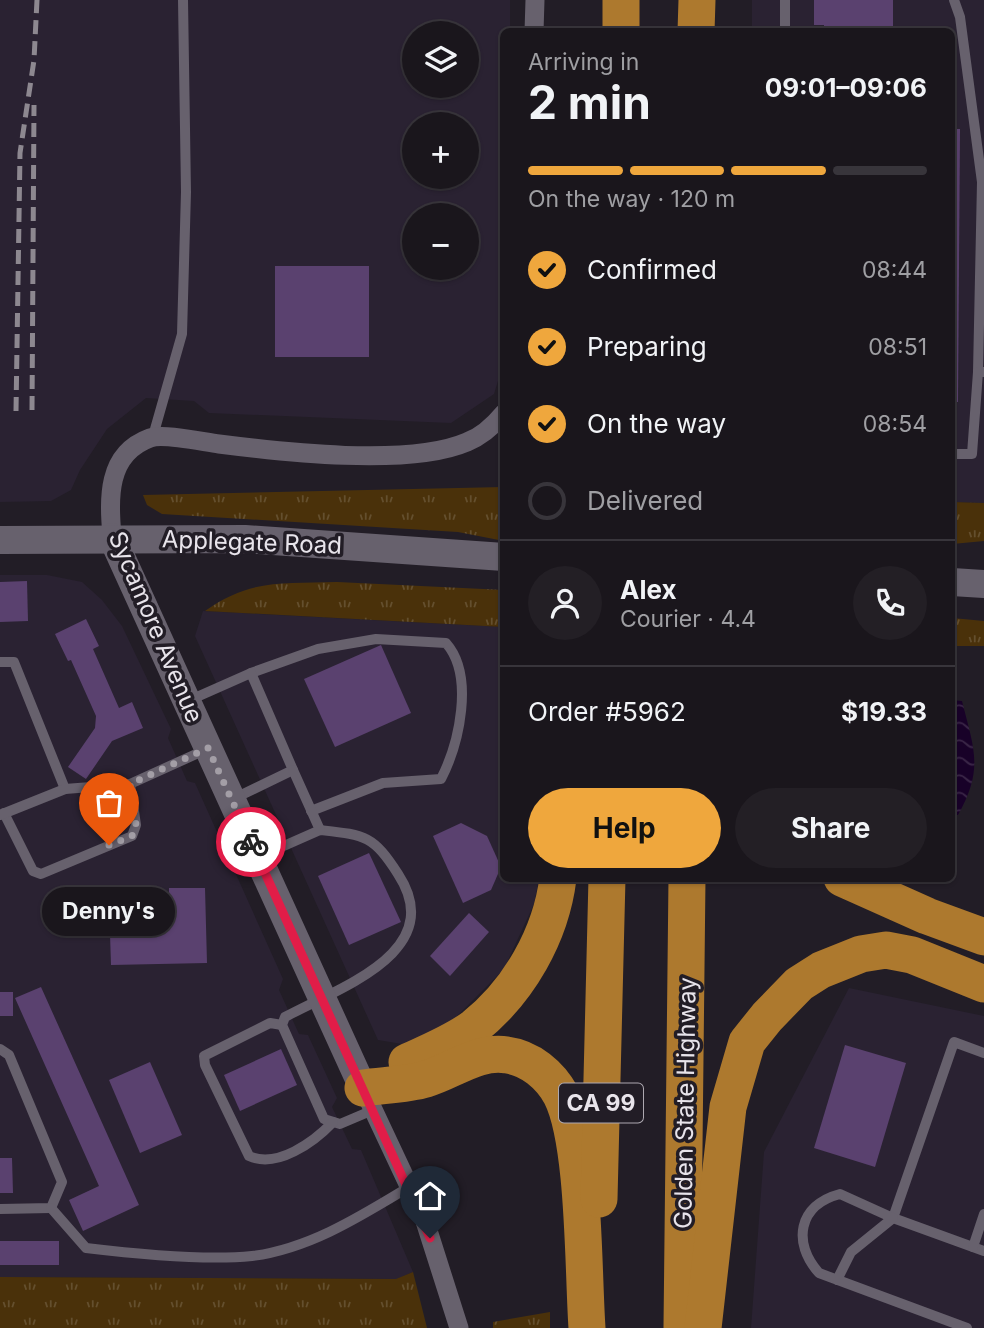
<!DOCTYPE html>
<meta charset="utf-8">
<style>
:root{--surface:#1a161c;--page:#231f25;--text:#f1f3f6;--muted:#9f9fa3;--line:#38353b;--accent:#efa73d}
body{margin:0;font-family:Inter,sans-serif;background:var(--page);color:var(--text);height:100vh;display:flex;flex-direction:column;font-size:26px;white-space:nowrap}
*{box-sizing:border-box;margin:0}
p{font-size:23px;color:var(--muted)}
.icon{flex:none;width:38px;height:38px;fill:none;stroke:currentColor;stroke-width:2;stroke-linecap:round;stroke-linejoin:round}
.map{position:relative;flex:1;overflow:hidden}
.sheet{position:absolute;left:500px;top:28px;width:455px;height:854px;display:flex;flex-direction:column;background:var(--surface);border-radius:10px;box-shadow:0 2px 5px #0004,0 0 0 2px var(--line)}
.sheet>*{flex:none}
.controls{position:absolute;left:402px;top:21px;display:grid;gap:14px}
.controls a{display:grid;place-items:center;width:77px;height:77px;border-radius:50%;background:var(--surface);box-shadow:0 2px 5px #0004,0 0 0 2px var(--line);font-size:35px}
.pin{position:absolute;display:grid;place-items:center;width:60px;height:60px;color:#fff;margin:-72px -30px;border-radius:50% 50% 50% 0;rotate:-45deg;box-shadow:0 0 7px #0007}
.pin .icon{rotate:45deg}
.courier{position:absolute;display:grid;place-items:center;width:70px;height:70px;margin:-35px;border:5px solid #e11d48;border-radius:50%;background:#fff;color:#222;box-shadow:0 2px 9px #0007}
.bubble{position:absolute;height:49px;border-radius:24px;background:var(--surface);box-shadow:0 2px 5px #0004,0 0 0 2px var(--line);font-size:23px;font-weight:700;line-height:49px;text-align:center}
.head em{font-style:normal;font-weight:700}
.head div{display:flex;flex-direction:column-reverse}
.head{display:flex;align-items:center;justify-content:space-between;height:119px;padding:0 28px}
h1{font-size:46px;font-weight:700;line-height:52px}
.bar{display:grid;grid-template-columns:repeat(4,1fr);gap:10px 7px;align-content:center;height:84px;padding:0 28px}
.bar i{height:9px;border-radius:5px;background:var(--line)}
.bar .current{background:var(--accent)}
.bar p{grid-column:span 4}
.line{display:flex;align-items:center;gap:18px;padding:0 28px;border-top:2px solid var(--line)}
.line div{flex:1}
.round{display:grid;place-items:center;flex:none;width:74px;height:74px;border-radius:37px;background:var(--page)}
ol{padding:0 28px;list-style:none}
li{display:flex;align-items:center;gap:21px;height:77px}
li p{margin-inline-start:auto}
li .icon{padding:7px;border-radius:50%;background:var(--accent);color:#111;stroke-width:4}
li:last-child{color:var(--muted)}
li i{width:38px;height:38px;border:4px solid var(--line);border-radius:50%}
.button{display:flex;gap:14px;margin-top:auto;padding:14px 28px}
.button a{flex:1;height:80px;border-radius:42px;background:var(--accent);color:#111;font-size:28px;font-weight:700;line-height:80px;text-align:center}
.button a+a{background:var(--page);color:var(--text)}
.map>svg:first-child{display:block}
.built{fill:#2a2232;fill-rule:evenodd}
.grass{fill:url(#grass-tufts)}
.water{fill:url(#water-waves)}
.building{fill:#5a416f}
.lines{fill:none;stroke-linecap:round;stroke-linejoin:round}
.service{stroke:#67616d;stroke-width:10}
.minor{stroke:#67616d;stroke-width:19}
.secondary{stroke:#67616d;stroke-width:28}
.motorway{stroke:#ad792e;stroke-width:37}
.rail{stroke:#8d8890;stroke-width:5;stroke-dasharray:14 7;stroke-linecap:butt}
.done{stroke:#a39ea6;stroke-width:7;stroke-dasharray:0 12.6}
.route{stroke:#e11d48;stroke-width:9}
.labels{text-anchor:middle;dominant-baseline:central;stroke-width:7;stroke-linejoin:round;paint-order:stroke}
.shield{fill:#221d26;stroke:#ada8b0;stroke-width:2}
.shield-label{font-size:23px;font-weight:bold;fill:#e8e4eb}
.street-label{font-size:24px;fill:#e8e4eb;stroke:#221d26}
</style>
<div class="map">
<svg width="984" height="1328" viewBox="0 0 984 1328">
<defs>
<pattern id="grass-tufts" width="24" height="20" patternUnits="userSpaceOnUse" patternTransform="scale(1.75)"><rect width="24" height="20" fill="#4a310a"/><path d="M3 7l-1-3M5 7V3M7 7l1-3M15 17l-1-3M17 17v-4M19 17l1-3" fill="none" stroke="#644f2e"/></pattern>
<pattern id="water-waves" width="16" height="10" patternUnits="userSpaceOnUse" patternTransform="scale(1.75)"><rect width="16" height="10" fill="#180128"/><path d="M0 5q4-4 8 0t8 0" fill="none" stroke="#3a2647"/></pattern>
</defs>
<rect width="100%" height="100%" fill="#221d26"/>
<g class="built">
<path d="M 0,0 L 510,0 L 510,31 L 504,32 L 504,361 L 494,394 L 451,423 L 209,413 L 194,401 L 146,398 L 107,429 L 80,470 L 71,490 L 51,501 L 0,502 ZM 415,33 L 467,33 L 467,86 L 415,86 ZM 415,124 L 467,124 L 467,177 L 415,177 ZM 415,215 L 467,215 L 467,268 L 415,268 Z"/>
<polygon points="752,0 984,0 984,503 952,502 952,32 752,32"/>
<polygon points="0,575 47,575 82,582 102,600 122,626 171,729 168,738 187,781 195,783 283,979 279,990 299,1034 308,1035 337,1098 332,1107 352,1149 361,1150 413,1272 397,1279 0,1277"/>
<polygon points="203,611 504,627 504,878 539,879 534,904 504,969 452,1021 408,1045 378,1040 195,636"/>
<polygon points="849,988 984,1016 984,1328 751,1328 764,1152"/>
</g>
<g class="grass">
<polygon points="504,487 504,541 458,532 162,514 147,505 143,495"/>
<polygon points="952,502 984,503 984,541 952,544"/>
<path d="M 337,582 L 504,590 L 504,627 L 205,611 C 251,578 284,584 337,582 Z"/>
<polygon points="952,618 984,621 984,646 952,646"/>
<polygon points="413,1272 427,1328 0,1328 0,1277 396,1279"/>
<polygon points="550,1312 550,1328 493,1328 493,1322"/>
</g>
<path class="water" d="M 952,700 L 962,701 C 974,749 984,769 958,815 L 952,815 Z"/>
<g class="building">
<polygon points="814,0 893,0 893,26 905,26 905,32 824,32 824,25 814,25"/>
<polygon points="952,129 960,129 958,402 952,402"/>
<rect x="275" y="266" width="94" height="91"/>
<polygon points="27,581 28,621 0,622 0,582"/>
<polygon points="86,619 99,646 93,649 119,708 132,702 143,728 112,741 86,779 68,767 95,728 96,716 71,660 68,661 55,634"/>
<polygon points="381,645 411,713 335,747 304,679"/>
<polygon points="461,823 487,836 501,867 491,890 463,903 433,836"/>
<polygon points="369,853 401,922 349,945 318,876"/>
<polygon points="169,888 205,888 207,963 111,965 109,903 169,902"/>
<polygon points="469,913 489,932 450,976 430,956"/>
<polygon points="41,987 139,1205 83,1231 69,1200 99,1186 15,998"/>
<rect x="0" y="992" width="13" height="24"/>
<polygon points="845,1045 906,1063 875,1167 814,1148"/>
<polygon points="281,1049 297,1085 240,1111 224,1075"/>
<polygon points="150,1062 182,1135 140,1153 109,1080"/>
<polygon points="0,1158 12,1158 13,1193 0,1193"/>
<rect x="0" y="1241" width="59" height="24"/>
</g>
<g class="lines">
<g class="service">
<polyline points="785,0 785,32"/>
<polyline points="954,0 960,17 982,182 978,372"/>
<polyline points="153,436 182,334 186,192 183,0"/>
<polyline points="952,454 972,454 978,372 983,372"/>
<polyline points="0,662 14,662 65,789"/>
<path d="M 251,673 L 318,649 L 376,639 L 446,643 C 475,676 459,744 441,779 L 383,783 L 311,811"/>
<polyline points="190,700 251,673 293,770 235,798"/>
<polyline points="4,813 33,871 41,874 132,836 136,825 130,784"/>
<polyline points="0,815 65,789 130,784 205,750"/>
<path d="M 320,830 C 365,835 373,835 398,874 C 449,952 338,988 285,1017 L 282,1025 L 324,1119 L 340,1124 L 373,1110"/>
<polyline points="261,856 320,830 293,770"/>
<path d="M 282,1025 L 270,1023 L 204,1056 L 205,1065 L 249,1156 C 277,1169 314,1142 333,1122"/>
<polyline points="0,1049 9,1055 62,1182 51,1208 0,1209"/>
<polyline points="984,1053 954,1042 893,1218 984,1251"/>
<path d="M 51,1208 L 86,1248 C 136,1254 203,1261 252,1256 C 309,1249 361,1216 409,1187"/>
<polyline points="973,1247 984,1214"/>
<path d="M 837,1280 L 851,1252 L 893,1218 L 840,1194 C 798,1205 792,1243 819,1273 L 967,1328"/>
</g>
<g class="minor">
<polyline points="534,32 535,0"/>
<path d="M 112,537 C 109,499 106,454 150,438 C 163,433 203,442 219,444 C 282,452 409,467 467,442 C 483,436 494,425 504,413"/>
<polyline points="363,1088 424,1218 459,1328"/>
</g>
<g class="secondary">
<polyline points="112,537 363,1088"/>
<polyline points="0,540 245,539 504,557"/>
<polyline points="952,582 984,584"/>
</g>
<g class="motorway">
<polyline points="621,32 621,0"/>
<polyline points="696,32 697,0"/>
<polyline points="842,878 927,916 984,937"/>
<path d="M 407,1062 C 429,1052 454,1042 474,1027 C 519,991 551,935 558,878"/>
<path d="M 363,1088 C 383,1085 406,1085 426,1079 C 453,1071 478,1050 507,1055 C 530,1058 550,1075 561,1095 C 585,1142 583,1271 587,1328"/>
<polyline points="599,1199 607,878"/>
<polyline points="682,1327 687,878"/>
<polyline points="703,1328 728,1107 747,1042 767,1017 799,984 821,970 861,954 886,950 912,955 984,984"/>
</g>
<g class="rail">
<polyline points="32,410 34,105"/>
<polyline points="16,411 20,153 34,60 37,0"/>
</g>
</g>
<g class="lines">
<polyline class="done" points="109,845 132,836 136,825 130,784 208,748 251,842"/>
<polyline class="route" points="251,842 430,1238"/>
</g>
<g class="labels">
<rect class="shield" x="559" y="1083.5" width="84" height="39" rx="5"/>
<g class="shield-label">
<text x="601" y="1103">CA 99</text>
</g>
<g class="street-label">
<text transform="translate(252 542) rotate(2)">Applegate Road</text>
<text transform="translate(156 627) rotate(67)">Sycamore Avenue</text>
<text transform="translate(685 1103) rotate(-89)">Golden State Highway</text>
</g>
</g>
</svg>
<div class="controls">
<a><svg class="icon" aria-label="layers" viewBox="0 0 24 24"><path d="M12 4l9 5-9 5-9-5zM3 14l9 5 9-5"/></svg></a>
<a>+</a>
<a>−</a>
</div>
<div class="pin" style="left:109px;top:845px;background:#ea580c"><svg class="icon" aria-label="bag" viewBox="0 0 24 24"><path d="M5 8h14l-1 12H6zM9 8a3 3 0 0 1 6 0"/></svg></div>
<div class="pin" style="left:430px;top:1238px;background:#1f2937"><svg class="icon" aria-label="home" viewBox="0 0 24 24"><path d="M3 11l9-7 9 7M6 9v11h12V9"/></svg></div>
<div class="courier" style="left:251px;top:842px"><svg class="icon" aria-label="bike" viewBox="0 0 24 24"><circle cx="6" cy="16" r="4"/><circle cx="18" cy="16" r="4"/><path d="M6 16l4-8h5l3 8M10 8l3 8H6M13 5h3"/></svg></div>
<div class="bubble" style="left:42px;top:887px;width:133px">Denny's</div>
<section class="sheet">
<div class="head"><div><h1>2 min</h1><p>Arriving in</p></div><em>09:01–09:06</em></div>
<div class="bar"><i class="current"></i><i class="current"></i><i class="current"></i><i></i><p>On the way · 120 m</p></div>
<ol>
<li><svg class="icon" aria-label="check" viewBox="0 0 24 24"><path d="M5 12l5 5 9-10"/></svg>Confirmed<p>08:44</p></li>
<li><svg class="icon" aria-label="check" viewBox="0 0 24 24"><path d="M5 12l5 5 9-10"/></svg>Preparing<p>08:51</p></li>
<li><svg class="icon" aria-label="check" viewBox="0 0 24 24"><path d="M5 12l5 5 9-10"/></svg>On the way<p>08:54</p></li>
<li><i></i>Delivered</li>
</ol>
<div class="line" style="height:126px"><a class="round"><svg class="icon" aria-label="person" viewBox="0 0 24 24"><circle cx="12" cy="8" r="4"/><path d="M4 21q1-7 8-7t8 7"/></svg></a><div><b>Alex</b><p>Courier · 4.4</p></div><a class="round"><svg class="icon" aria-label="phone" viewBox="0 0 24 24"><path d="M5 4h4l2 5-3 2q2 4 5 5l2-3 5 2v4C11 20 4 13 5 4z"/></svg></a></div>
<div class="line" style="height:91px"><div>Order #5962</div><b>$19.33</b></div>
<div class="button"><a>Help</a><a>Share</a></div>
</section>
</div>
